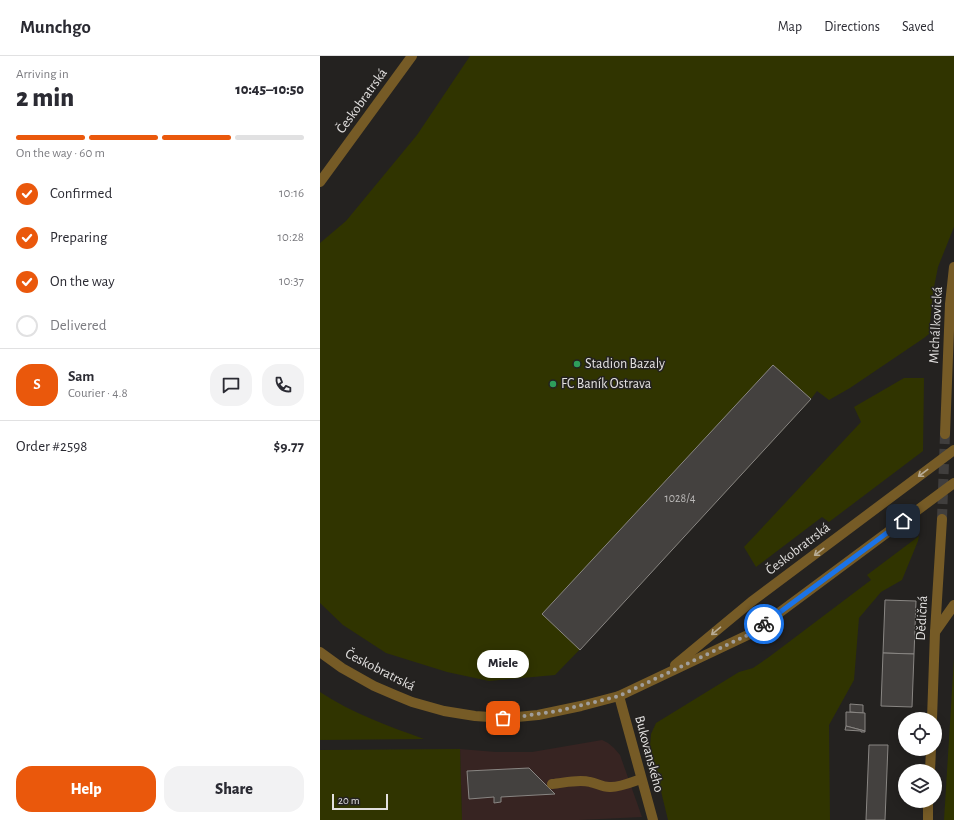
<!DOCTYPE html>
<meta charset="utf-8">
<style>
:root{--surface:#fff;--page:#f2f2f3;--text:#2b2b33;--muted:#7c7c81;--line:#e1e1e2;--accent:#ea580c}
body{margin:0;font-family:"Alegreya Sans",sans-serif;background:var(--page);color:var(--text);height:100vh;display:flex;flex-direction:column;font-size:15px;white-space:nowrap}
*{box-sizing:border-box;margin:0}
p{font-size:13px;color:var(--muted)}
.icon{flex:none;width:22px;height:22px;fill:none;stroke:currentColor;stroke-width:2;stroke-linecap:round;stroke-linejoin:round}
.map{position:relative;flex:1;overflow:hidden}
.panel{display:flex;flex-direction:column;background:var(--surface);width:320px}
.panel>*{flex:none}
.buttons{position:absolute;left:578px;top:656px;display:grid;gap:8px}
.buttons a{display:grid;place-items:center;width:44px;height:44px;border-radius:50%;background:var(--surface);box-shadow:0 2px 10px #0003;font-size:20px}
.scale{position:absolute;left:12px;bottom:10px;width:56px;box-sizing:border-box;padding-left:4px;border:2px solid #e2e0df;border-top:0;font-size:11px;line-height:14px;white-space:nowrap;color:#e2e0df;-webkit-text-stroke:3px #242220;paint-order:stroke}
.pin{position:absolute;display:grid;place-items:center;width:34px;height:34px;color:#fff;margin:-17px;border-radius:8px;box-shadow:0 2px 6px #0006}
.courier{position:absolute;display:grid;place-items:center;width:40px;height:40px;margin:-20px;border:3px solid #1a73e8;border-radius:50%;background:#fff;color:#222;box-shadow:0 1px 5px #0007}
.bubble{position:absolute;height:28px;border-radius:14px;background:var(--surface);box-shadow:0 2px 10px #0003;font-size:13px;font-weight:800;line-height:28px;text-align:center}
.summary em{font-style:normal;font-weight:800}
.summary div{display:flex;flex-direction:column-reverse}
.summary{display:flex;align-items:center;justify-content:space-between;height:68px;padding:0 16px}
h1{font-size:26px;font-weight:800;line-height:30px}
.bar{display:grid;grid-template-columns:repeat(4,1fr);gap:6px 4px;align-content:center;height:48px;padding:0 16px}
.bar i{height:5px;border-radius:3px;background:var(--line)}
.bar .active{background:var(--accent)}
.bar p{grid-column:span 4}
.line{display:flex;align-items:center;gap:10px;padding:0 16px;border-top:1px solid var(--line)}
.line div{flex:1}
.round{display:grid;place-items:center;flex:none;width:42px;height:42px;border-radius:16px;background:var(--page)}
ol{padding:0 16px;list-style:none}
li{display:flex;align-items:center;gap:12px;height:44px}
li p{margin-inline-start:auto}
li .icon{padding:4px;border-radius:50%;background:var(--accent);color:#fff;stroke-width:4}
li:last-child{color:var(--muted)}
li i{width:22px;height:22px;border:2px solid var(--line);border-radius:50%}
.cta{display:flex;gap:8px;margin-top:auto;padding:8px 16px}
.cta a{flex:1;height:46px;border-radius:16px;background:var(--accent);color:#fff;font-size:16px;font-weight:800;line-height:46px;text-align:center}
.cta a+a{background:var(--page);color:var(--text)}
header{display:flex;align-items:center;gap:24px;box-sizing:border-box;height:56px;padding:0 20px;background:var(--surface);border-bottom:1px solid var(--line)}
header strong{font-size:19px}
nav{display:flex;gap:22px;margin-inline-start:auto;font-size:14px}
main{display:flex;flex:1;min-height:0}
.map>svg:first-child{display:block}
.commercial{fill:#372422}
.green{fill:#303400}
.building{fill:#44413f;stroke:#898683}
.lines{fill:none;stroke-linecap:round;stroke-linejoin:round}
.minor-tunnel{stroke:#403e3d;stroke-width:10;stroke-dasharray:10 5;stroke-linecap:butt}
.minor{stroke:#765b26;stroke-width:10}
.oneway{stroke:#b7ab95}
.done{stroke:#a09e9c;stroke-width:4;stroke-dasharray:0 7.2}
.route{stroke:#1a73e8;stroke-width:5}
.leisure-dot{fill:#2e9e5b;stroke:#242220;stroke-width:1.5}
.labels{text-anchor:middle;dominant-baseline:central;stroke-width:3;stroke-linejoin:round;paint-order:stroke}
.number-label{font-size:12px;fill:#bab8b7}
.street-label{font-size:14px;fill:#e2e0df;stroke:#242220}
.poi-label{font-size:14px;fill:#e2e0df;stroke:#242220;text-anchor:start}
</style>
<header>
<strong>Munchgo</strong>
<nav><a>Map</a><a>Directions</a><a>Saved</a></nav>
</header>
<main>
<section class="panel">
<div class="summary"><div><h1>2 min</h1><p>Arriving in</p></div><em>10:45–10:50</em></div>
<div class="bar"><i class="active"></i><i class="active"></i><i class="active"></i><i></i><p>On the way · 60 m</p></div>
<ol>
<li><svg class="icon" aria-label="check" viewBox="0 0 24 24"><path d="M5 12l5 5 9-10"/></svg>Confirmed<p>10:16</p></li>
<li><svg class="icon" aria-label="check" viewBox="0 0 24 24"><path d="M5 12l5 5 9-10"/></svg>Preparing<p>10:28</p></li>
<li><svg class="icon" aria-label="check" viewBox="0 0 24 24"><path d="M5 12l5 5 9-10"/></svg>On the way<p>10:37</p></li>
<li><i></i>Delivered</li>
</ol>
<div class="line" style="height:72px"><b class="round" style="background:var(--accent);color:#fff">S</b><div><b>Sam</b><p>Courier · 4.8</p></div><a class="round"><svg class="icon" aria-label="chat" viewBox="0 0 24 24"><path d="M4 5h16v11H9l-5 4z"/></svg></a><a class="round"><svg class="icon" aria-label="phone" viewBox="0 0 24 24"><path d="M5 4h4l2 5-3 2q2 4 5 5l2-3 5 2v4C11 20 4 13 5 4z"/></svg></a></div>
<div class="line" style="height:52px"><div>Order #2598</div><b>$9.77</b></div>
<div class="cta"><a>Help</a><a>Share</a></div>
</section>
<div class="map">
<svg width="634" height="764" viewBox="0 0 634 764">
<rect width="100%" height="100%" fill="#242220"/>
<polygon class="commercial" points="282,684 288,687 294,692 300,699 322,761 259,764 142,764 140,693 176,696 212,696"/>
<g class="green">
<polygon points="150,0 634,0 634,171 618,211 613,236 609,278 604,282 530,332 509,344 497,335 491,343 267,586 235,619 169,625 127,616 66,597 23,569 0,547 0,187 26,165 97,79"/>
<polygon points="584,322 604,322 603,395 509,466 502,461 436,511 424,491 541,366 534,351"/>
<polygon points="599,480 598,485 582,524 561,536 539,562 534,624 509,669 510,764 348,764 330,690 331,678 336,667 419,616 433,612 449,601 551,524 547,519"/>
<polygon points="634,602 634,764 624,764"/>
<path d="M 0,636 C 32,657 68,670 104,683 L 0,684 Z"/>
<polygon points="140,693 142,764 0,764 0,694"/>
</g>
<g class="building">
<polygon points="453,309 491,343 260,594 222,558"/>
<polygon points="565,544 596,545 594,598 563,597"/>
<polygon points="563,597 594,598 592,651 561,650"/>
<polygon points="530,648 543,649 543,657 530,656"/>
<polygon points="526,656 545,657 545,675 526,670"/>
<polygon points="526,670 545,675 545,676 541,676 541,675 525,674"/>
<polygon points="549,689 568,689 565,764 546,764"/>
<polygon points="209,712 235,738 181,741 181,746 174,747 174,741 149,743 147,715"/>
</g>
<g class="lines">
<polyline class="minor-tunnel" points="622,463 625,378"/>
<g class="minor">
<polyline points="0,126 92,0"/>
<polyline points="625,378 630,248 634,211"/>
<polyline points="615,576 634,549"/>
<polyline points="0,596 22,612 54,630 75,639 92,646 124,655 155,660 170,661 197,661 218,659 261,650 299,640 432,577 634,427"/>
<polyline points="355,609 431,546 634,394"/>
<polyline points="299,640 333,764"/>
<polyline points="612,663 615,576 622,463"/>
<polyline points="610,715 611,693"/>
<path d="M 232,728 C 244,727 258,723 270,726 C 277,727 283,732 291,731 C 301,731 312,726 321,723"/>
<polyline points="608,764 608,745"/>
</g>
</g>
<defs><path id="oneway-shaft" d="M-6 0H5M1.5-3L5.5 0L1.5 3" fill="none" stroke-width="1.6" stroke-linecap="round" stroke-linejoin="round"/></defs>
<g class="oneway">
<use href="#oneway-shaft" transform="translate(603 417) rotate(143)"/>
<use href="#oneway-shaft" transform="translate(499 496) rotate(143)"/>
<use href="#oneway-shaft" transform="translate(396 575) rotate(140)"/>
</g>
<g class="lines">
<polyline class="done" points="183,662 197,661 238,655 299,640 432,577 444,568"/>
<polyline class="route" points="444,568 583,465"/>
</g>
<g class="leisure-dot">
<circle cx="257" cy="308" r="4"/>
<circle cx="233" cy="328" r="4"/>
</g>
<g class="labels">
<g class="number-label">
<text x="360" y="442">1028/4</text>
</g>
<g class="street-label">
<text transform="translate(42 45) rotate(-54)">Českobratrská</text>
<text transform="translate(616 269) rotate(-87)">Michálkovická</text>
<text transform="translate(478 493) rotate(-37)">Českobratrská</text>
<text transform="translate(602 562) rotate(-87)">Dědičná</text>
<text transform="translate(60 614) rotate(27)">Českobratrská</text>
<text transform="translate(329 698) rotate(75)">Bukovanského</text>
</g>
<g class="poi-label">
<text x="265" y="308">Stadion Bazaly</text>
<text x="241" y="328">FC Baník Ostrava</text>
</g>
</g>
</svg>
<div class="buttons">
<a><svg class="icon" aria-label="locate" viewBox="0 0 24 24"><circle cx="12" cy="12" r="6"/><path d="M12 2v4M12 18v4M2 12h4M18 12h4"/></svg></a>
<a><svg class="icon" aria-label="layers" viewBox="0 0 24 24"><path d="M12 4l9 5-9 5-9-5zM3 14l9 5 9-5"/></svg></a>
</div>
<div class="scale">20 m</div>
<div class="pin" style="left:183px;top:662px;background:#ea580c"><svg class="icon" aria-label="bag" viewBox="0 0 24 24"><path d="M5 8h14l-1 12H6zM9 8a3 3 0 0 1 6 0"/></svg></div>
<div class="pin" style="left:583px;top:465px;background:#1f2937"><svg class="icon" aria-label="home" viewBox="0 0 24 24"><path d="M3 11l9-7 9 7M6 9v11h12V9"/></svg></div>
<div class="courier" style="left:444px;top:568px"><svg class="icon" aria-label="bike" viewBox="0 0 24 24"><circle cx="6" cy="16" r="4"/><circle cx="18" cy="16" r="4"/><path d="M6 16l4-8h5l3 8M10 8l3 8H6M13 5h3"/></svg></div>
<div class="bubble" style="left:157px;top:594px;width:52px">Miele</div>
</div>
</main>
